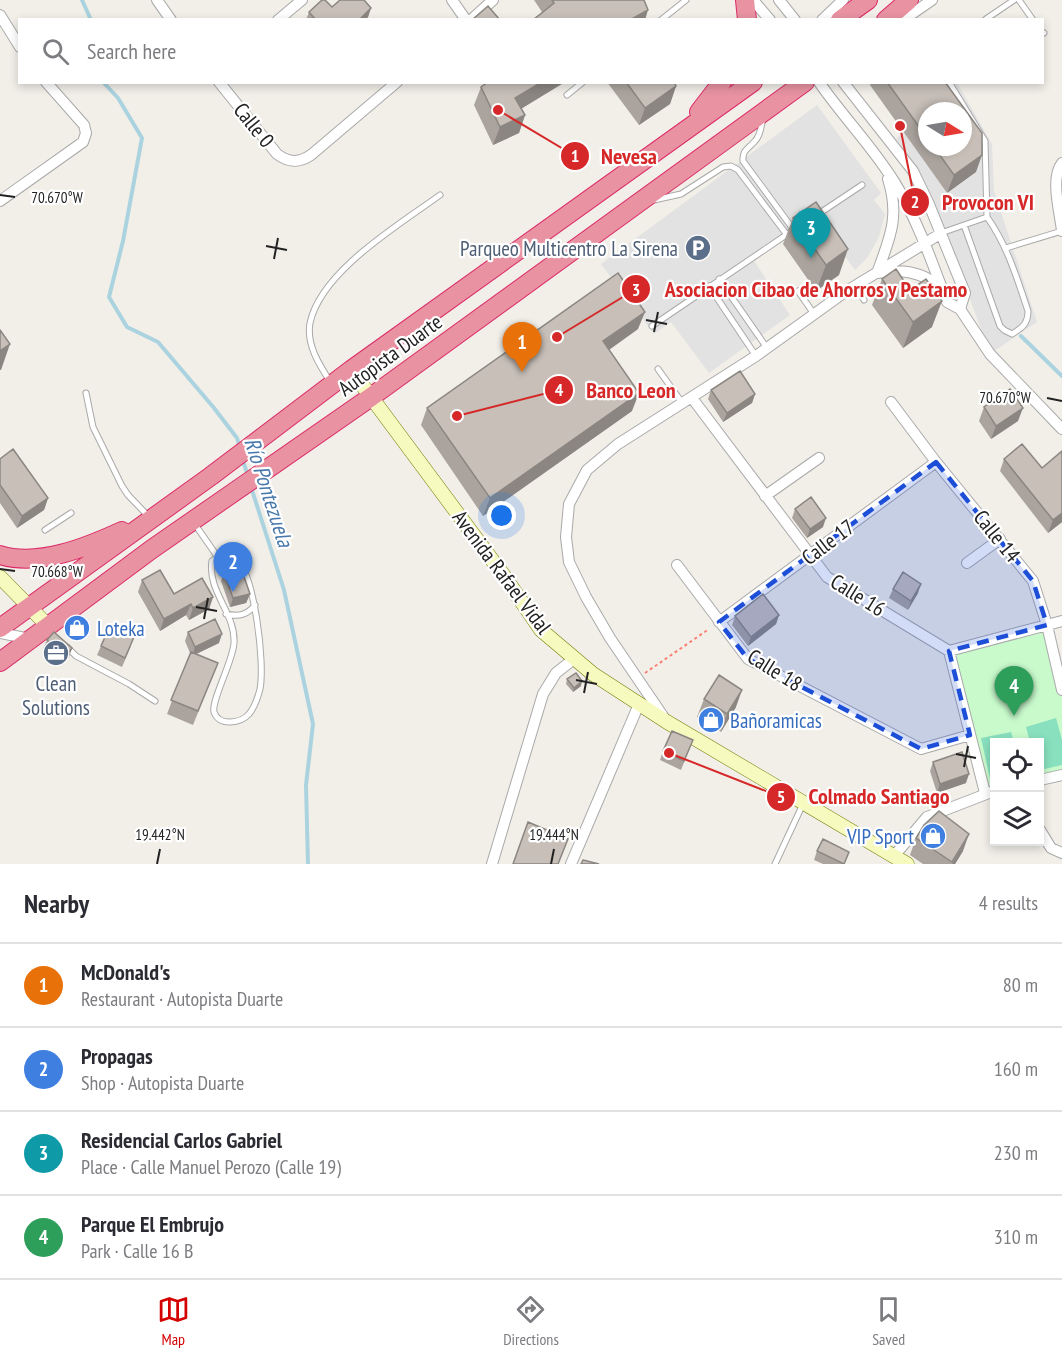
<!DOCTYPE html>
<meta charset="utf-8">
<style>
body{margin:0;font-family:"PT Sans Narrow",sans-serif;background:#f2f2f3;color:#2b2b33}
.controls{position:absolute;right:18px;bottom:18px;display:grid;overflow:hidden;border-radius:0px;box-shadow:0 3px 9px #0003}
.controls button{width:54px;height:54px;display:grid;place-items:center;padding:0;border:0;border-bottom:2px solid #e1e1e2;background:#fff;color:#2b2b33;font:30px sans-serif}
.compass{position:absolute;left:918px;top:102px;width:54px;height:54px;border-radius:50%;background:#fff;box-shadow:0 3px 9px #0003;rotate:101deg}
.you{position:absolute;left:502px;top:516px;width:21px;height:21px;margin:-15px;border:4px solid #fff;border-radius:50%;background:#1a73e8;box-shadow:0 0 0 9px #1a73e833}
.badge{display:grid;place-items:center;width:39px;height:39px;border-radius:50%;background:#d40000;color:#fff;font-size:20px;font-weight:700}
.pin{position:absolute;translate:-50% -50px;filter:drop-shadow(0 2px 3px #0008)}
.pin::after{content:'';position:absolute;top:32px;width:21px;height:18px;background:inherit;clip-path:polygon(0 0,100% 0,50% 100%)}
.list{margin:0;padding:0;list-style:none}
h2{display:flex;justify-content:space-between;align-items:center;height:78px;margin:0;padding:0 24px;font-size:26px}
h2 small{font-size:20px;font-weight:400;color:#7c7c81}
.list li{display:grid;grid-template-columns:39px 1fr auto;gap:18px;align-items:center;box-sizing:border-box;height:84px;padding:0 24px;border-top:2px solid #e1e1e2}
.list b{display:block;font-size:22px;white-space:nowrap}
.list p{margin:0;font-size:20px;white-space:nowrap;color:#7c7c81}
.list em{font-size:20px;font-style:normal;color:#7c7c81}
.icon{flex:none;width:33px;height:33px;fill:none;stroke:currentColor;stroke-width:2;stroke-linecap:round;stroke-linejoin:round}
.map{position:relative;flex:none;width:1062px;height:864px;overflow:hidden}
.search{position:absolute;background:#fff;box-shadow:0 3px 9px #0003;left:18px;right:18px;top:18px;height:66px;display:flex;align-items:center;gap:15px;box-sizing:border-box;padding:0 21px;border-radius:0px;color:#7c7c81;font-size:22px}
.sheet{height:414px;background:#fff}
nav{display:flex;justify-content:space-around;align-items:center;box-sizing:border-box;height:84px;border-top:2px solid #e1e1e2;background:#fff;font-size:16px;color:#7c7c81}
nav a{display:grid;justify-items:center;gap:3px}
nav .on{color:#d40000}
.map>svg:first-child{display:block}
.park{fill:#c8facc}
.pitch{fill:#88e0be}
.parking{fill:#e2e2e2}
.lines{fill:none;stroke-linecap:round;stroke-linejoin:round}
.stream{stroke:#aad3df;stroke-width:4}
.lane-casing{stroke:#a9a9a9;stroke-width:7}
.street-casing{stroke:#a9a9a9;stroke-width:12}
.secondary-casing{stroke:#707d05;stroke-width:15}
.highway-casing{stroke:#dc2a67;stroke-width:20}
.path{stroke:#fa8072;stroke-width:2;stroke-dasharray:3 3;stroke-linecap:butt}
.lane{stroke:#fff;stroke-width:5}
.street{stroke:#fff;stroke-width:10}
.secondary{stroke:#f7fabf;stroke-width:14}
.highway{stroke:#e892a2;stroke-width:18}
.wall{fill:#aba49e;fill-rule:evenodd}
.shaded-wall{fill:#8b8681}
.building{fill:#c7bfb8;stroke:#8b8681;stroke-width:1.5}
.marked{fill:#1d4ed8;fill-opacity:0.2;stroke:#1d4ed8;stroke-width:4.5;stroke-dasharray:12 8;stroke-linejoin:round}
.ticks{fill:none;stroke:#222;stroke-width:2}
.labels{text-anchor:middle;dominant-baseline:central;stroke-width:4.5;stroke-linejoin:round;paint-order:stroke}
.street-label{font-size:21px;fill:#222;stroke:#fff}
.service-label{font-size:21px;fill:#4e5e75;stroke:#fff;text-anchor:end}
.shop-label{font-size:21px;fill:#366cbe;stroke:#fff;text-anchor:start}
.water-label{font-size:22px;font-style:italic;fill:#4a7aab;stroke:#fff}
.ticks-label{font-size:15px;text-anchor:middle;fill:#222;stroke:#fff;stroke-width:4.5;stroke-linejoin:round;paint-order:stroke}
.leader{fill:none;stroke:#d62828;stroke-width:2}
.callout-dot{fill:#d62828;stroke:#fff;stroke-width:2}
.mark-label{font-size:18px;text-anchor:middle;font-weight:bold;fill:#fff}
.callout-label{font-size:22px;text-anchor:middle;font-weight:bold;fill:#d62828;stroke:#fff;stroke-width:4.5;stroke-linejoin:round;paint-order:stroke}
</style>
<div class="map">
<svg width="1062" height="864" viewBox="0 0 1062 864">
<rect width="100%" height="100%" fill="#f2efe9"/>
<path class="park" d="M1047 625 1062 689V775L1040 781V742H994V791L985 793 949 651Z"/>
<path class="pitch" d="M1056 718 1062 740V765L1040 770V742H1030L1026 727Z
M1011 732 1014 742H994V782L991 783 981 738Z"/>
<path class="parking" d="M926 83H957L992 144 994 191 1037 322 990 354 942 222 916 170 896 138 904 133 947 193 976 173 975 151 963 111Z
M817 105 881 193 874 200 885 214 879 237 867 258 855 270 817 217 754 261 790 315 709 373 671 322 654 334 601 264Z"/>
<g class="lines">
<path class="stream" d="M82 0 91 20
M103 82 118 98 142 138 123 241 109 297 127 327 158 342 214 408 237 438 240 448
M1021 336 1062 376
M242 458 248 476
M251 487 284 590 313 724 306 785 308 864"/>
<g class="lane-casing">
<path id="lane" d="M1019 0 1033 20
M986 19 1014 0
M661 20 686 0
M1042 32 1044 33
M567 95 583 82
M763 118C761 126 761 135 755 141 749 148 742 150 743 161L793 229
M654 200 681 194 723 167 731 166 738 170 787 235
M817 215 862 185
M964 225 1000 326 1004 330 1012 334C1022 328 1028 324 1028 311 1017 278 1007 245 987 217
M941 233 987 217 985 141 949 82
M1006 248 1062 231
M719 279 767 348
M856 285 864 300
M709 286 756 356
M798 291 814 314
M652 326 792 231
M658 369 683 404
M331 383C320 366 306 345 310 323 321 271 399 225 440 195
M86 393 93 427 122 486 128 495 150 518
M194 523 217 556
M45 530 71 513
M222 554C227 554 231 554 235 557 255 574 265 664 260 689 258 697 254 708 249 714 241 723 219 727 214 712 211 701 233 661 234 643 236 614 207 591 212 561Z
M226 614C239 617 247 615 255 605
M67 647 76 656 129 684 155 701
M775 864 803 804"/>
</g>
<g class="street-casing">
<path id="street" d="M157 0 171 20
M452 0 466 20
M753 0 770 20
M779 0 795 20
M0 15 20 47
M278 20 302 0
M471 20 493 0
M822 20 843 0
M903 20 932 0
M219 82 277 154C289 163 299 163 311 155L397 82
M819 82C843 117 873 147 895 183 917 219 932 262 947 302L960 309 990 354 1062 429
M843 82 913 171 928 202 965 293 960 309
M1062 163C1050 178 1060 212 1062 231
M888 179C900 216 890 238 877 273 901 269 921 271 940 287
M0 201 83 142 86 133 84 125 46 82
M692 398 827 577 949 651 1062 621
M891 402 936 462 1033 581 1047 625 1062 690
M765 496 819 458
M967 563 1000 539
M677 565 748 659 921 749 970 735
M719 622 936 462
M0 633 30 639
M949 651 985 793
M665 719 610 638 586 597 569 562 566 537 569 504 587 470 618 444 756 356 845 292 940 234
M1040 780 1062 775
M1040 830 1051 848 1062 853
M894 856 927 817 994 791
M492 864 543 694 556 673 575 658
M571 864 639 704"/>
</g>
<g class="secondary-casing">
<path id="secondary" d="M351 370 504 576 541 630 593 674 667 722 907 864
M0 577 48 626"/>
</g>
<g class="highway-casing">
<path id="highway" d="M745 0 747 20
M840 20 868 0
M886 20 909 0
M699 112 722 82
M0 555C39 567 87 547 122 531
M0 628 211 476 351 370 753 82
M0 662 152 549 371 397 805 82"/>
</g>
<path class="path" d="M645 673 709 629"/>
<use href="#lane" class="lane"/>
<use href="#street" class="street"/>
<use href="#secondary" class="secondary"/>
<use href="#highway" class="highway"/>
</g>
<path class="wall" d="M534 0H644L542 12Z
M332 7 371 8 368 17 365 20H306L309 12Z
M488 82H565L521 109 525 115 519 133 493 145 474 105 481 87Z
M607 82H674L676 86 670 104 639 125Z
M871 82H945L976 172 947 193 870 85ZM927 111 963 147H927Z
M793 218 839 275 816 291 783 244Z
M882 279 932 327 903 348 872 305Z
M638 329 609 350 632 411 483 516 421 425 427 408Z
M711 390 755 394 752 403 723 422 708 399Z
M984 407 1018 421 991 439 979 421Z
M0 459 48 498 44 510 17 528 0 503Z
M1004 459 1062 522 1048 533 1000 471Z
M795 509 823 527 807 538 792 518Z
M224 572 250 594 246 603 230 607 221 581Z
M142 580 174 594 213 597 209 609 189 620 186 615 160 631 138 592Z
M893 589 918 593 908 610 889 598Z
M779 615 776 624 748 646 732 625 735 616Z
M72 623 84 629 77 635 70 628Z
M188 632 219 643 196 654 218 663 193 725 167 714 190 653 185 641Z
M47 640 69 657 62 665 43 649Z
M101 646H131L122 667 97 655Z
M567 679 581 686 573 692 566 684Z
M704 699 736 707 721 732 697 717Z
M693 740 681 770 660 760 663 751Z
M933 762 966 783 937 793 930 771Z
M916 838 963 851 955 864H923L910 855Z
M817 851 845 864H823L814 860Z"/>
<path class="shaded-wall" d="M371 8 368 17 365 20H359Z
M648 10 645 20H630Z
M542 82H565L509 116 515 98Z
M676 86 670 104 639 125 645 108Z
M525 115 519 133 493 145 500 127Z
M982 155 976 172 947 193 954 175Z
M848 249 839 275 816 291 826 265Z
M942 301 932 327 903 348 913 322Z
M645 312 638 329 596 359 603 341Z
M10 344 1 370H0V351Z
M639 393 632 411 483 516 490 498Z
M755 394 752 403 723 422 727 413Z
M1023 408 1018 421 991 439 996 426Z
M48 498 44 510 17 528 22 516Z
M1062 513V522L1048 533 1053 520Z
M826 518 823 527 807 538 810 529Z
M921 584 918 593 908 610 911 601Z
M250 594 246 603 230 607 233 598Z
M213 597 209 609 189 620 193 608Z
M191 604 186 615 160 631 164 619Z
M779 615 776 624 748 646 751 637Z
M85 624 84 629 77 635 78 631Z
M222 634 219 643 192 656 195 647Z
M72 648 69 657 62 665 66 656Z
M582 681 581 686 573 692 574 688Z
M742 690 736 707 721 732 727 714Z
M969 774 966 783 937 793 940 784Z
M969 834 963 851 955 864H952Z"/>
<path class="building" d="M322 0H325L332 7 340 0H364L371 8 359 20H316L309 12Z
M552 0H644L648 10 630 20H533L554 3Z
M488 6 500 20H472Z
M488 82H542L515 98 525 115 500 127 481 87Z
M626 82H674L676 86 645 108Z
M887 82H945L982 133V155L954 175 934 147H963V111H927V138Z
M816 202 848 249 826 265 793 218Z
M896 269 910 290 926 279 942 301 913 322 882 279Z
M618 273 645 312 603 341 639 393 490 498 427 408Z
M0 330 10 344 0 351Z
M740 371 755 394 727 413 711 390Z
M1010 389 1023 408 996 426 984 407Z
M1022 444 1042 468 1062 451V513L1053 520 1004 459Z
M13 449 48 498 22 516 0 485V459Z
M811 497 826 518 810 529 795 509Z
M240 565 250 594 233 598 224 572Z
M160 570 174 594 202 578 213 597 193 608 191 604 164 619 142 580Z
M903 572 921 584 911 601 893 589Z
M763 594 779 615 751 637 735 616Z
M79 617 85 624 78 631 72 623Z
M215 619 222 634 195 647 188 632Z
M110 626 134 637 125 658 101 646Z
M54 632 72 648 66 656 47 640Z
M191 652 218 663 198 711 171 700Z
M576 673 582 681 574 688 567 679Z
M719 675 742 690 727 714 704 699Z
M672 731 693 740 684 761 663 751Z
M962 752 969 774 940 784 933 762Z
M939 811 969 834 952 862 916 838 924 825Z
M528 822 568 839 558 864H513Z
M823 839 849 852 844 864 817 851Z
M583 860 599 864H581Z"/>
<path class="marked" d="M936 462 1033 581 1047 625 949 651 970 735 921 749 748 659 719 622Z"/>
<path class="ticks" d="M0 195 15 197M266 246 287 250M274 259 278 238M646 320 667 324M654 332 658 312M1047 398 1062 401M0 569 15 571M196 607 217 611M204 619 208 598M576 680 597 684M584 693 588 672M956 754 976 758M964 767 968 746M157 864 160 849M551 864 554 849"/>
<defs>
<g id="parking-disc" transform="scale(1.35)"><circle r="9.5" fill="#5c6f8a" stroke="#fff"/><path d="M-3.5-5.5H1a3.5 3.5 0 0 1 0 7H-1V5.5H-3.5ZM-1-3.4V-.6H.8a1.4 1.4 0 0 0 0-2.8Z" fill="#fff"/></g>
<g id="shop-disc" transform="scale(1.35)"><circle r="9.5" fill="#3f7fe0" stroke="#fff"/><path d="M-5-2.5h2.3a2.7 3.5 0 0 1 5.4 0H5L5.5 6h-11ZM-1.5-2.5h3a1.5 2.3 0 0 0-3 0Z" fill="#fff"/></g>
<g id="office-disc" transform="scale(1.35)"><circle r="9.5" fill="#5c6f8a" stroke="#fff"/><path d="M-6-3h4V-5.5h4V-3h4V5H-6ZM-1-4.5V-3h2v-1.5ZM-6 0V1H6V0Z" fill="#fff"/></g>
</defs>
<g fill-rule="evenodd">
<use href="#parking-disc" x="698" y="248"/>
<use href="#shop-disc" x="77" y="628"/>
<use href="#office-disc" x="56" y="653"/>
<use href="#shop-disc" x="711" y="720"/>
<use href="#shop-disc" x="933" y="836"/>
</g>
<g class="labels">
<g class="street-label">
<text transform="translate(254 125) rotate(51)">Calle 0</text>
<text transform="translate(390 355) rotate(-36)">Autopista Duarte</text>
<text transform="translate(997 536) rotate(51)">Calle 14</text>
<text transform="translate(828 542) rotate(-37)">Calle 17</text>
<text transform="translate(502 572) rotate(53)">Avenida Rafael Vidal</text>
<text transform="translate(858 595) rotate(32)">Calle 16</text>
<text transform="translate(775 670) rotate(32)">Calle 18</text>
</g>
<g class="service-label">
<text x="678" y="248">Parqueo Multicentro La Sirena</text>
<text x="56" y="683" text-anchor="middle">Clean<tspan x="56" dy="24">Solutions</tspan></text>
</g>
<g class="shop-label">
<text x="97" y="628">Loteka</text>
<text x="730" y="720">Bañoramicas</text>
<text x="914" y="836" text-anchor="end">VIP Sport</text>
</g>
<g class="water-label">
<text transform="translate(269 492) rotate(72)">Río Pontezuela</text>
</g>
</g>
<g class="ticks-label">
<text x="57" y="203">70.670°W</text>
<text x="1005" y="403">70.670°W</text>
<text x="57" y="577">70.668°W</text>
<text x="160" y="840">19.442°N</text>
<text x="554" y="840">19.444°N</text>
</g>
<path class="leader" d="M498 110L575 156M900 126L915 202M557 337L636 289M457 416L559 390M669 753L781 797"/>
<g class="callout-dot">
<circle cx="498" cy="110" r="6"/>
<circle cx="900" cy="126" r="6"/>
<circle cx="557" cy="337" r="6"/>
<circle cx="457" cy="416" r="6"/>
<circle cx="669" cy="753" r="6"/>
<circle cx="575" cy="156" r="15"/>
<circle cx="915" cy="202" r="15"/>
<circle cx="636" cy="289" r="15"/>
<circle cx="559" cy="390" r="15"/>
<circle cx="781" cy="797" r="15"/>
</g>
<g class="mark-label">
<text x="575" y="162">1</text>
<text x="915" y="208">2</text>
<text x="636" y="296">3</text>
<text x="559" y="396">4</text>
<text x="781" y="803">5</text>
</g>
<g class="callout-label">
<text x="629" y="164">Nevesa</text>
<text x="988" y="210">Provocon VI</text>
<text x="816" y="297">Asociacion Cibao de Ahorros y Pestamo</text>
<text x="631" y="398">Banco Leon</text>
<text x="879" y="804">Colmado Santiago</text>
</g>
</svg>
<div class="controls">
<button><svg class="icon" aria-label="locate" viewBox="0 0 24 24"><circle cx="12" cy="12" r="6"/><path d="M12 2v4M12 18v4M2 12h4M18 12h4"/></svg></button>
<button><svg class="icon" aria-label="layers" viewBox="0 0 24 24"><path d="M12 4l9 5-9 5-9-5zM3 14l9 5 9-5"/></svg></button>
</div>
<svg class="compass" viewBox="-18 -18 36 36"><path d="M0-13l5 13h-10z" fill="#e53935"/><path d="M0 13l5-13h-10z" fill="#7c7c81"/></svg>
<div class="you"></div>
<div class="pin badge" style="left:522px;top:372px;background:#e8710a">1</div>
<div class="pin badge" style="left:233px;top:592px;background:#3f7fe0">2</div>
<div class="pin badge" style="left:811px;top:258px;background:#0f9aa8">3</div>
<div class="pin badge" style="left:1014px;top:716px;background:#2e9e5b">4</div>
<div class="search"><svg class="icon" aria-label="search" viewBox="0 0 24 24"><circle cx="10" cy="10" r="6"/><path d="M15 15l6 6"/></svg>Search here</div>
</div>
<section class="sheet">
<h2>Nearby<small>4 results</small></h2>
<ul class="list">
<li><span class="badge" style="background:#e8710a">1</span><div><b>McDonald's</b><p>Restaurant · Autopista Duarte</p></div><em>80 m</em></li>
<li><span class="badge" style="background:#3f7fe0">2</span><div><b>Propagas</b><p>Shop · Autopista Duarte</p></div><em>160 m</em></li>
<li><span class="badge" style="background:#0f9aa8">3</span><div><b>Residencial Carlos Gabriel</b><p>Place · Calle Manuel Perozo (Calle 19)</p></div><em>230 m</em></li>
<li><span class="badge" style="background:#2e9e5b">4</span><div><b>Parque El Embrujo</b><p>Park · Calle 16 B</p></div><em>310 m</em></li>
</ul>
</section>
<nav>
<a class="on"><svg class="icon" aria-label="map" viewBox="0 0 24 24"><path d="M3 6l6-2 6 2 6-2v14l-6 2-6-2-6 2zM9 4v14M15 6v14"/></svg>Map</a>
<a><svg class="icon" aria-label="directions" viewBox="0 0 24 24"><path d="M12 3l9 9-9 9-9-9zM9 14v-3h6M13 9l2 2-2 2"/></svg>Directions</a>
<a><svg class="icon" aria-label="saved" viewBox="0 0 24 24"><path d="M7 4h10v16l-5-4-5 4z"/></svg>Saved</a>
</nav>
